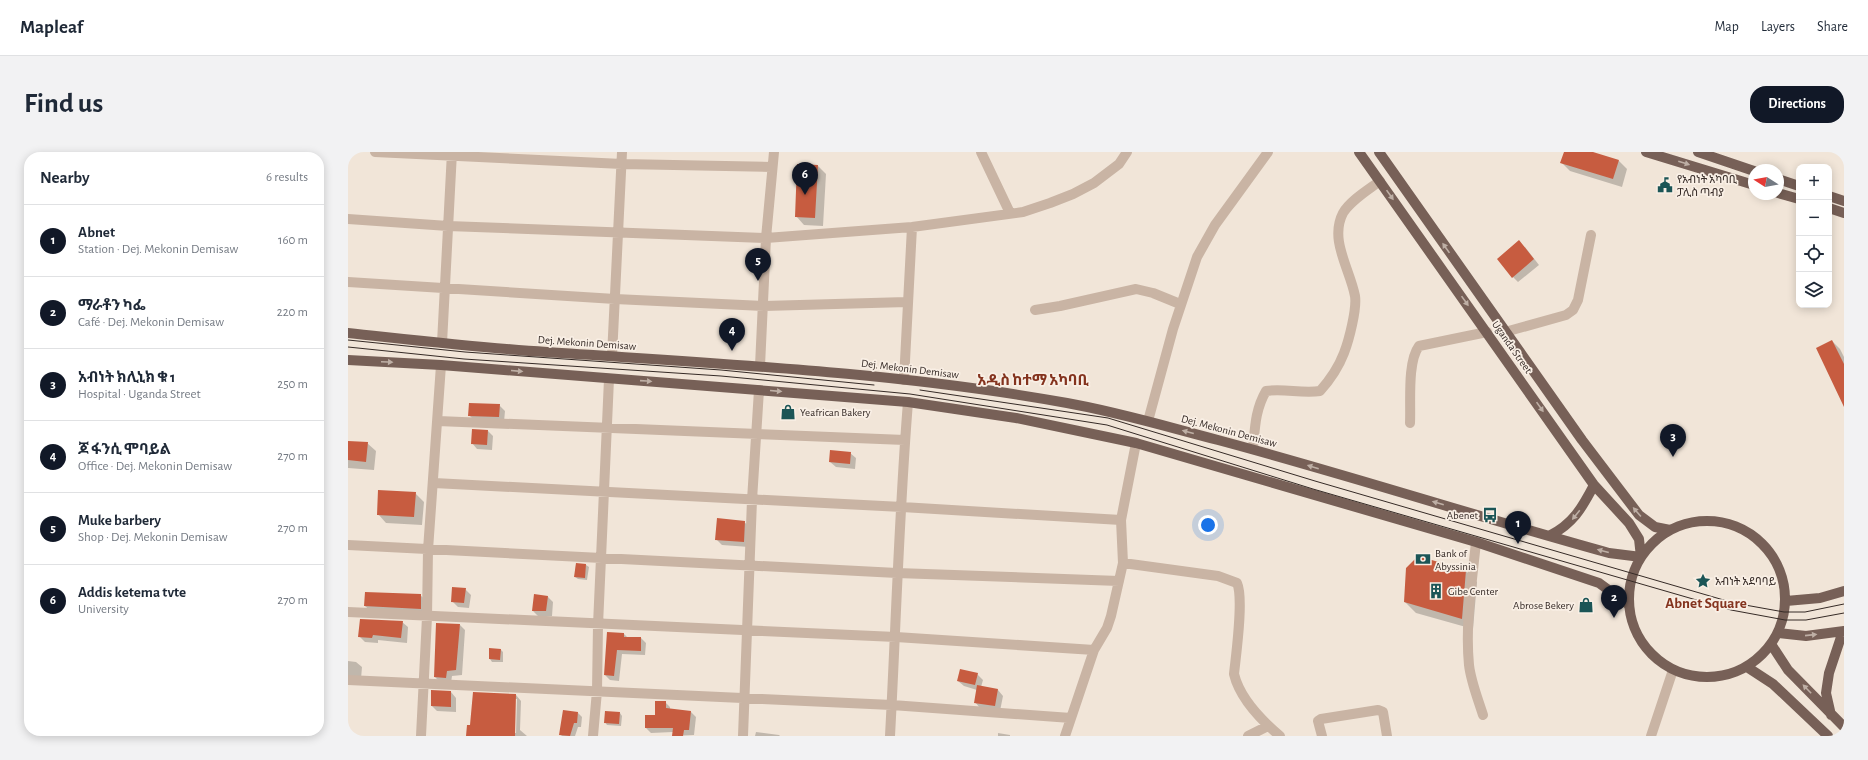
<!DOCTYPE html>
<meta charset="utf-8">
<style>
body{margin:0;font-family:"Alegreya Sans","Noto Sans Ethiopic",sans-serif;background:#f2f2f3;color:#1f2937}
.controls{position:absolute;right:12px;top:12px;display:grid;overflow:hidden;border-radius:8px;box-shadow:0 2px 10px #0003}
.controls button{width:36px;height:36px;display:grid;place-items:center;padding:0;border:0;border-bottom:1px solid #e0e1e3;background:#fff;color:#1f2937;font:20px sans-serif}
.compass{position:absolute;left:1400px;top:12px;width:36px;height:36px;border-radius:50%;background:#fff;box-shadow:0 2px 10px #0003;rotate:281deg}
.you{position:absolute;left:860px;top:373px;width:14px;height:14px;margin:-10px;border:3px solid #fff;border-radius:50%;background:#1a73e8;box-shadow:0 0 0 6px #1a73e833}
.badge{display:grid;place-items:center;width:26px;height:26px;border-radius:50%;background:#111827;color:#fff;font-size:13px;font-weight:700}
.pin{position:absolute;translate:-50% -33px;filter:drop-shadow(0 1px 2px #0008)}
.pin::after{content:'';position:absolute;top:21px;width:14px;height:12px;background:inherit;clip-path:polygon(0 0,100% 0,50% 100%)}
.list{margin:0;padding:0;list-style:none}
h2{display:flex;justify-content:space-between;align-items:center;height:52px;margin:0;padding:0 16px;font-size:17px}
h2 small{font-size:13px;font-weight:400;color:#747a83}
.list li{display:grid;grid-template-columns:26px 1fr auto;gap:12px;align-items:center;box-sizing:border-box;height:72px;padding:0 16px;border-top:1px solid #e0e1e3}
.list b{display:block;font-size:15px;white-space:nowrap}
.list p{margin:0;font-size:13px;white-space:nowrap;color:#747a83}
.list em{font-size:13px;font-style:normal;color:#747a83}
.icon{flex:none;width:22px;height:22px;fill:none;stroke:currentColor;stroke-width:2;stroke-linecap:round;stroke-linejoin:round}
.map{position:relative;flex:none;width:1496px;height:584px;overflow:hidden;border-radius:16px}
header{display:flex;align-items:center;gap:24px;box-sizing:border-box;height:56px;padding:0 20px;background:#fff;border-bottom:1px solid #e0e1e3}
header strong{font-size:19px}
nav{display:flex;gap:22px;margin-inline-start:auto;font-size:14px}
.intro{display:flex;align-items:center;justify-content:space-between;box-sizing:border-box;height:96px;padding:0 24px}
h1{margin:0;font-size:28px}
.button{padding:10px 18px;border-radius:16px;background:#111827;color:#fff;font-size:14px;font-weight:700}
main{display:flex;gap:24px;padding:0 24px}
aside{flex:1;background:#fff;border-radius:16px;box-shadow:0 2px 10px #0003}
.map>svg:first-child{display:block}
.shadow{fill:#0003;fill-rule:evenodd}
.building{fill:#c75c40}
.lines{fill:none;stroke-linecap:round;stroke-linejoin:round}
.minor{stroke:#c9b4a4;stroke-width:10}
.major{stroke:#776057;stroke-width:10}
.tram{stroke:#352a26;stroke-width:1}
.oneway{fill:#beafa5}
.labels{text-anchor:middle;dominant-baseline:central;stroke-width:3.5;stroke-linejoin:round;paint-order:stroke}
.poi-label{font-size:11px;fill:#352a26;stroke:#f9efe5;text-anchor:start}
.street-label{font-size:11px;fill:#352a26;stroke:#f9efe5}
.district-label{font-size:15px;font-weight:bold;fill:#84331e;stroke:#f9efe5}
</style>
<header>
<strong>Mapleaf</strong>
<nav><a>Map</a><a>Layers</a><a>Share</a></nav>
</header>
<div class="intro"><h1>Find us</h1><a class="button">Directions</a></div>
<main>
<aside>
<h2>Nearby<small>6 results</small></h2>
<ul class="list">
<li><span class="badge">1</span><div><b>Abnet</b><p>Station · Dej. Mekonin Demisaw</p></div><em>160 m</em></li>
<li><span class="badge">2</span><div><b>ማራቶን ካፌ</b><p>Café · Dej. Mekonin Demisaw</p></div><em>220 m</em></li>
<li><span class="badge">3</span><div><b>አብነት ክሊኒክ ቁ 1</b><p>Hospital · Uganda Street</p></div><em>250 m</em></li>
<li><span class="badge">4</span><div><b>ጆ ፋንሲ ሞባይል</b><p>Office · Dej. Mekonin Demisaw</p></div><em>270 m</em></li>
<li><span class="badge">5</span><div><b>Muke barbery</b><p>Shop · Dej. Mekonin Demisaw</p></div><em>270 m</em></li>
<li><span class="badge">6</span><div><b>Addis ketema tvte</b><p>University</p></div><em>270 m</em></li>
</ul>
</aside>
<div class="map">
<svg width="1496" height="584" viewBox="0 0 1496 584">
<rect width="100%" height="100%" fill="#f1e5d8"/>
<path class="shadow" d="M1217 0H1241L1271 9 1279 17 1274 35 1222 19 1214 11Z
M470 14 478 22 475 74 456 73 448 64Z
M1177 95 1191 113 1170 130 1165 125Z
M1484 189 1492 197 1496 205V253Z
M151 253 157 259 156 270 127 269 121 263Z
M140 279 145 284 144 298 129 297 124 291Z
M0 290 19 291 28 299 26 318 0 316Z
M502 301 508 306 507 317 488 315 482 310Z
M67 341 76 350 74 373 38 371 30 362Z
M396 370 402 375 401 395 374 393 368 387Z
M228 412 238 413 241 415 239 428 230 427 227 425Z
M1118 419 1129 430 1125 477 1068 461 1057 450Z
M117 437 123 443 121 456 110 455 104 449Z
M72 443 81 451V465L26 462 17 454Z
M187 443 200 445 205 450 204 464H190L185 459Z
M54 470 60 475 59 491 30 488V491L17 490 11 484Z
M112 473 117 478 114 523 104 524 103 531H93L87 525Z
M276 482 280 486H293L298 491 297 503 274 502 271 529 262 528 257 523Z
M142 497 153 498 155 500V510H144L142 507Z
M0 509 8 510 14 515 13 527H0Z
M629 522 635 528 633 535 650 538 655 544 652 559 632 556 627 550 629 538 616 534 610 529Z
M103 540 108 546V560L89 559 84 554Z
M168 543 173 549 172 578 179 584H119L123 574ZM167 547H169L168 581H166Z
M317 550 322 555V558L343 560 348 565 346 583 325 584V580L303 581 298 576Z
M230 561 234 565 233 575H230L227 584H214L212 582Z
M272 561 274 564 273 574 259 573 257 570Z
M408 580 431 583 432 584H407Z
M650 581 662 583V584H650Z"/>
<path class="building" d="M1216 0H1245L1271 8 1265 27 1212 11Z
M449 12 470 13 467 66 447 65Z
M1171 88 1186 107 1164 126 1149 107Z
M1484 188 1496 212V255L1468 196Z
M121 251 152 252 151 265 120 264Z
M124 277 140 278 139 293 123 292Z
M0 289 20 290 18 310 0 308Z
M482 298 503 300 502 312 481 310Z
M30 338 68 340 66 365 29 363Z
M369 366 397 369 396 390 367 388Z
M1070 404 1118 418 1114 467 1056 450 1058 416Z
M228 411 238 412 237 426 226 425Z
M104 435 118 436 116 451 103 450Z
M17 440 73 442V457L16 454Z
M186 442 200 444 198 459H184Z
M12 467 55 469 53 486 25 483 24 486 10 485Z
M88 471 112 472 108 518 99 519 98 526 86 525Z
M259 480 276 481V485H293V499L269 498 266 524 256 523Z
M141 496 153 497 152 508 141 507Z
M612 517 630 521 627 533 609 529Z
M629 533 650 537 647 554 626 551Z
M83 538 103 539V555L83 554Z
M125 540 168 542 167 584H118L119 573H122Z
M307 549H318V556L343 559 341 578H336L335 584H324L325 576H297V563H307Z
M215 558 230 560 229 571H226L222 584 211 583Z
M257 559 272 560 271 572 256 571Z"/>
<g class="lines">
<path class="minor" d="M27 0 274 12 424 15
M633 0 662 61
M0 67 100 74 418 86 564 75 675 60 702 51 725 42 746 31 771 12 779 0
M0 130 267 147 416 154 559 150
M687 158 712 154 788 137 805 141 832 152
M1157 180 1218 163 1225 158 1230 148 1243 83
M94 191 104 0
M264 204 274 0
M412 214 418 86 426 0
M556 228 564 75
M90 269 557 288
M800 269 825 177 849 105 867 73 920 0
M1062 271C1063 251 1059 210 1071 194L1139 180
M905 297C907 276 907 258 918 239 936 236 954 242 972 239 981 229 991 214 996 201 1001 188 1009 157 1007 144 1002 117 981 88 995 61 1003 48 1020 38 1032 29
M86 331 554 355 773 368
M1128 390C1124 431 1117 472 1121 513 1123 530 1130 547 1135 563
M0 393 549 421 771 429
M775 411 870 424 889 431C896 446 888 503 886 522 892 547 913 568 932 584
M0 460 548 485 746 498
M0 528 544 553 723 566
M73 584 79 465 80 398 93 213
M245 584 249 539 250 473 261 227
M395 584 404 348 411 238
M542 584C548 473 551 361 560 250
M717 584 746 498 759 476 763 464 775 411 773 368 788 291
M900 584 920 574
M974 584 970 569 973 567 1030 558 1035 560 1039 584
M1303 584 1325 518"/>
<path class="major" d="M1011 0 1246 333 1281 371 1291 387 1293 405
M1031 0 1234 288 1291 363 1307 375 1322 378
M1298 0 1406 33
M1350 0 1406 19
M1430 27 1451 34
M1430 41 1451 47
M1481 44 1496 49
M1481 56 1496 61
M0 181C66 188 133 196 199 200 373 212 548 220 719 251 770 260 820 275 870 288 1001 323 1130 365 1261 401L1293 405
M0 208 93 213 560 250 668 266 788 291 1128 390 1251 431 1281 453
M1281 447a78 78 0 1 1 156 0a78 78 0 1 1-156 0Z
M1201 384C1225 372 1234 356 1246 333
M1438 449 1472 446 1496 439
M1430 481 1458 484 1496 479
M1423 492 1440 518 1496 575
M1399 515 1425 532 1480 584
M1483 563 1478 541 1481 521 1495 479"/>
<path class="tram" d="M0 188 117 200 373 218 526 233
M0 195 116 207 373 224 562 242 759 273 965 337 1383 458 1437 468H1458L1496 461
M572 238 760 266 967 329 1386 451 1436 460H1457L1496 452"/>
</g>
<defs><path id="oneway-solid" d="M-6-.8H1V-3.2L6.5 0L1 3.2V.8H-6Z"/></defs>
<g class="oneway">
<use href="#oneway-solid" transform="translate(1336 11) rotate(17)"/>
<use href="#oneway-solid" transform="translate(1042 43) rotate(55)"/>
<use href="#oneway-solid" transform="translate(1098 96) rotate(-125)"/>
<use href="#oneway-solid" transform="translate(1117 149) rotate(55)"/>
<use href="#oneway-solid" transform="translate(39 210) rotate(3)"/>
<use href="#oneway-solid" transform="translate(169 219) rotate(5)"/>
<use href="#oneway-solid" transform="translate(298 229) rotate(4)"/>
<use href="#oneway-solid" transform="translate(428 239) rotate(5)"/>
<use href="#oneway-solid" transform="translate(1192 255) rotate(55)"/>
<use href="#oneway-solid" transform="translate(840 280) rotate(-165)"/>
<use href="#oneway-solid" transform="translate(965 315) rotate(-163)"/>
<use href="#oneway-solid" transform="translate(1090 351) rotate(-164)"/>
<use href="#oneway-solid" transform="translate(1289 360) rotate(-131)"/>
<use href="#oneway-solid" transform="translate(1228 363) rotate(129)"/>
<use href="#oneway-solid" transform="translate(1255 399) rotate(-165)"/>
<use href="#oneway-solid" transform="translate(1463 483) rotate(-6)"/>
<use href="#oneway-solid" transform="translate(1459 537) rotate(-134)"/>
</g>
<defs>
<g id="civic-bare" transform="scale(1.2)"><path d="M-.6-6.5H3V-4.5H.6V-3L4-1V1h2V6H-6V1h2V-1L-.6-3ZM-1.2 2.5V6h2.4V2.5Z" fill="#1b5556" stroke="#f9efe5" stroke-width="2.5" paint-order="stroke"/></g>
<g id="shop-bare" transform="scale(1.2)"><path d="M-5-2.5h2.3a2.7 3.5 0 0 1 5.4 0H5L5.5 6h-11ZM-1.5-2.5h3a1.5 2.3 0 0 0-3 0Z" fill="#1b5556" stroke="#f9efe5" stroke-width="2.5" paint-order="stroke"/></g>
<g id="bus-bare" transform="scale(1.2)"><path d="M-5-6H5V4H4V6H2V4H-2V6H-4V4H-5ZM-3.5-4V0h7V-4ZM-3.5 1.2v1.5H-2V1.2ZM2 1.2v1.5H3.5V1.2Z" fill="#1b5556" stroke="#f9efe5" stroke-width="2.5" paint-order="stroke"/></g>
<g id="bank-bare" transform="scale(1.2)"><path d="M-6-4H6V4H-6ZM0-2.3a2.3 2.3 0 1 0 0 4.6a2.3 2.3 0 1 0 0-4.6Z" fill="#1b5556" stroke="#f9efe5" stroke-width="2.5" paint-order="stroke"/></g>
<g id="sight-bare" transform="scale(1.2)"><path d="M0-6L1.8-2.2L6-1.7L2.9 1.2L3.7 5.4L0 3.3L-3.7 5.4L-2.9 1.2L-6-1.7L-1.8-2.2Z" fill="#1b5556" stroke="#f9efe5" stroke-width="2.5" paint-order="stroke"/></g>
<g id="building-bare" transform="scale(1.2)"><path d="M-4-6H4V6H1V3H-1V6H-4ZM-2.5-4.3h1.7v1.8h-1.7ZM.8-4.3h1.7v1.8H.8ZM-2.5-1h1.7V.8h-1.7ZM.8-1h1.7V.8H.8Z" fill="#1b5556" stroke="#f9efe5" stroke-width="2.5" paint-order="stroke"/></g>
</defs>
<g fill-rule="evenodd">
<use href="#civic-bare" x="1317" y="33"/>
<use href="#shop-bare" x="440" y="260"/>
<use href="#bus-bare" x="1142" y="363"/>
<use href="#bank-bare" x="1075" y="407"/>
<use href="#sight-bare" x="1355" y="429"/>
<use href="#building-bare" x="1088" y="439"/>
<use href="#shop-bare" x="1238" y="453"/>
</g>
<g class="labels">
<g class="poi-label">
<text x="1329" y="27">የአብነት አካባቢ<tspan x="1329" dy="13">ፓሊስ ጣብያ</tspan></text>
<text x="452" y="260">Yeafrican Bakery</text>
<text x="1130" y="363" text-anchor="end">Abenet</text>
<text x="1087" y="401">Bank of<tspan x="1087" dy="13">Abyssinia</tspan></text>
<text x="1367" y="429">አብነት አደባባይ</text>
<text x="1100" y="439">Gibe Center</text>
<text x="1226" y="453" text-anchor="end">Abrose Bekery</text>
</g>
<g class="street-label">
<text transform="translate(239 191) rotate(4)">Dej. Mekonin Demisaw</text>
<text transform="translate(1164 195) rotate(55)">Uganda Street</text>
<text transform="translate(562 217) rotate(7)">Dej. Mekonin Demisaw</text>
<text transform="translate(881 279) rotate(15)">Dej. Mekonin Demisaw</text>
</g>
<g class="district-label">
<text x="685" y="228">አዲስ ከተማ አካባቢ</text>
<text x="1358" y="451">Abnet Square</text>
</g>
</g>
</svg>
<div class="controls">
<button>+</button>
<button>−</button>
<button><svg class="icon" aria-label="locate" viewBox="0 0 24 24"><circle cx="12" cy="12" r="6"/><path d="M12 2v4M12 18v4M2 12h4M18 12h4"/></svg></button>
<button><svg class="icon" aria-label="layers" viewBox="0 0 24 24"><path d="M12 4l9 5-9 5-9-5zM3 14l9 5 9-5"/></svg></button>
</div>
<svg class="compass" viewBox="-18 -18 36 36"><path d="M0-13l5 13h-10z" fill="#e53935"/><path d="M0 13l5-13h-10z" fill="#747a83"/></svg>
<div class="you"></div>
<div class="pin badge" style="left:1170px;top:392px">1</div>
<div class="pin badge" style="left:1266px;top:466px">2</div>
<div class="pin badge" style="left:1325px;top:305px">3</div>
<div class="pin badge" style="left:384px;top:199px">4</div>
<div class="pin badge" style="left:410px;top:129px">5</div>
<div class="pin badge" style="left:457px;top:43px">6</div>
</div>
</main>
